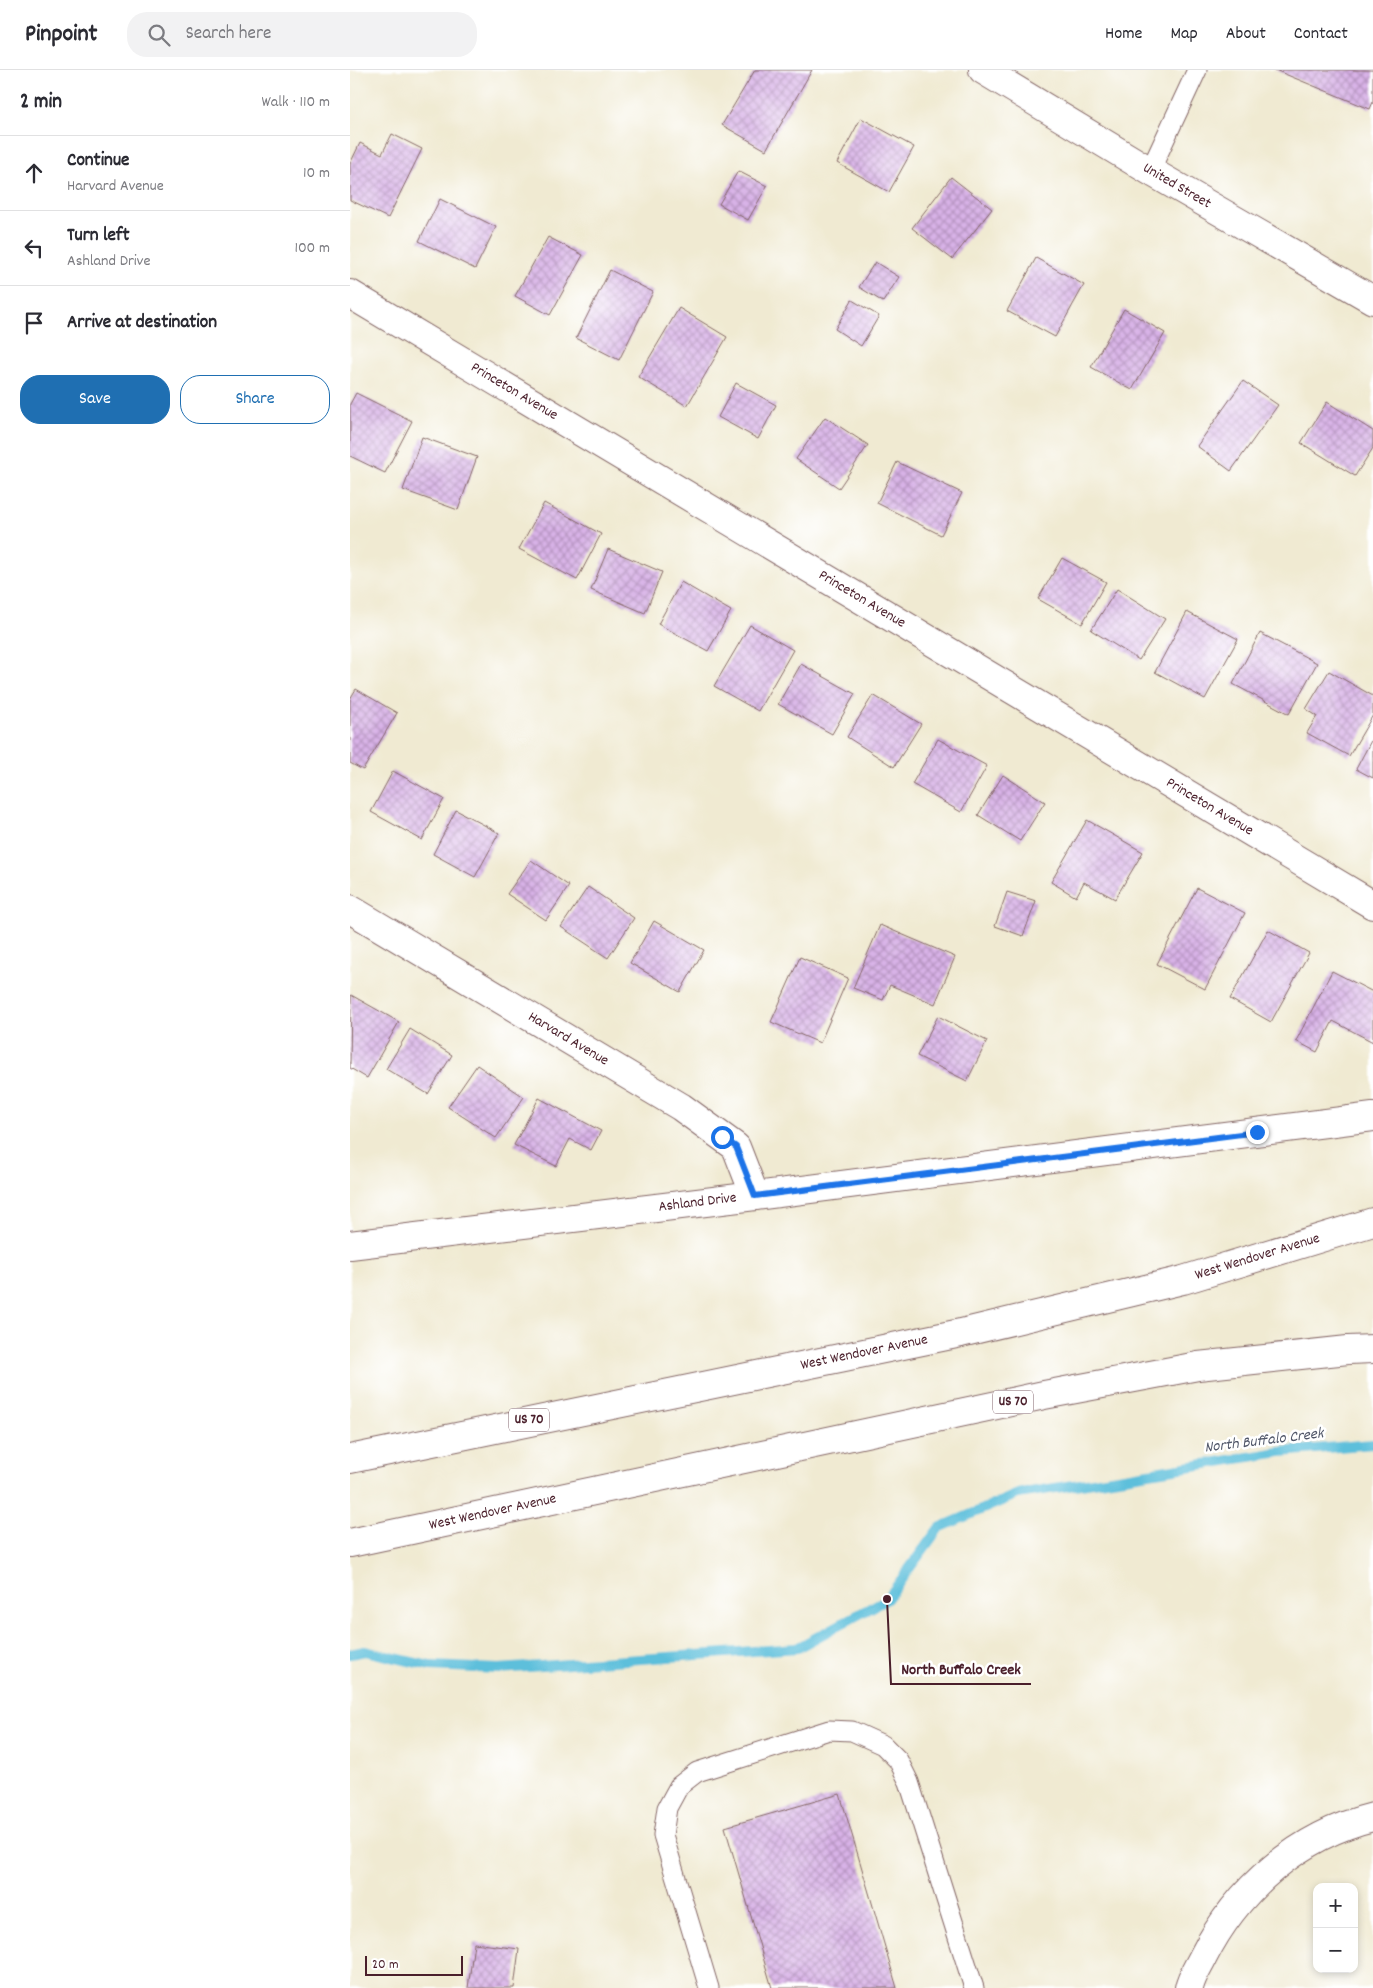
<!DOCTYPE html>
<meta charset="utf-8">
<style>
body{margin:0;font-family:Dekko,sans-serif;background:#f2f2f3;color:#2b2b33}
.controls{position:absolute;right:15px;bottom:15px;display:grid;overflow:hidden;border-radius:10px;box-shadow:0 2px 8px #0003}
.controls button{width:45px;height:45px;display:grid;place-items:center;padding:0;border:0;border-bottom:1px solid #e1e1e2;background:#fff;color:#2b2b33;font:25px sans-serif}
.scale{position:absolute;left:15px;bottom:12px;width:98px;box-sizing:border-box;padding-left:5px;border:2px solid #4a1f2b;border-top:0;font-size:14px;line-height:18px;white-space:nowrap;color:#4a1f2b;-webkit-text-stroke:4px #fff;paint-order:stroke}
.stop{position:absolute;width:15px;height:15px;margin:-11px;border:4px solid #1a73e8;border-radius:50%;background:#fff}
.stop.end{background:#1a73e8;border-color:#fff;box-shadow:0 1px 5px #0008}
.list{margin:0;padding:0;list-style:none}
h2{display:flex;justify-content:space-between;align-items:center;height:65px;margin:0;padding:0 20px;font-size:21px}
h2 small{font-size:16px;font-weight:400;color:#7c7c81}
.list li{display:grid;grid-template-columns:32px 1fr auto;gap:15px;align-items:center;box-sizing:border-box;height:75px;padding:0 20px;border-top:1px solid #e1e1e2}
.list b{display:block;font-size:19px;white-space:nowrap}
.list p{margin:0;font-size:16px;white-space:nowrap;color:#7c7c81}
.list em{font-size:16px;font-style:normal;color:#7c7c81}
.actions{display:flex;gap:10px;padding:15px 20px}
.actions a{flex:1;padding:11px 0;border:1px solid #1f6fb2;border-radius:20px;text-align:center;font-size:18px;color:#1f6fb2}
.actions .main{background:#1f6fb2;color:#fff}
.icon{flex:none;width:28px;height:28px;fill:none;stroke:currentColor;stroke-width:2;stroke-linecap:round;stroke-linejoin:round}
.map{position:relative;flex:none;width:1023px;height:1918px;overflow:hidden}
header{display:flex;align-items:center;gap:30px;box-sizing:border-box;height:70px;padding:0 25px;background:#fff;border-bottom:1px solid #e1e1e2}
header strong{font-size:24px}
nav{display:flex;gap:28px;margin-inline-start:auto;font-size:18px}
.search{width:350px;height:45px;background:#f2f2f3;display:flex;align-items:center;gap:12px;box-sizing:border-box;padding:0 18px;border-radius:20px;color:#7c7c81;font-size:19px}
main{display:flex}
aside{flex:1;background:#fff}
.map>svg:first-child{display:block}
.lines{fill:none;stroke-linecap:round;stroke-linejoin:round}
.stream{stroke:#5dbfdb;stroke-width:10}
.building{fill:url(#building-cross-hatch)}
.lane-casing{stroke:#846665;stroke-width:21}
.street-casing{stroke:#846665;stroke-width:30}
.highway-casing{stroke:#846665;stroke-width:30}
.lane{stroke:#fff;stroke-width:19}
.street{stroke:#fff;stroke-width:28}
.highway{stroke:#fff;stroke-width:28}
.route{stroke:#1a73e8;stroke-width:6}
.labels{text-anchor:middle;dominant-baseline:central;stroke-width:5;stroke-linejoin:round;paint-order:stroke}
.shield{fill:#fff;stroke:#80626b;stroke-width:1}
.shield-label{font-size:14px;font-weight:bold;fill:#4a1f2b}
.street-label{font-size:15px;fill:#4a1f2b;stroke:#fff}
.water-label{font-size:16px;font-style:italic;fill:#515769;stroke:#fff}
.leader{fill:none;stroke:#4a1f2b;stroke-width:2}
.callout-dot{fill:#4a1f2b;stroke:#fff;stroke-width:2}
.callout-label{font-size:16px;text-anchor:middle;font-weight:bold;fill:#4a1f2b;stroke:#fff;stroke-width:5;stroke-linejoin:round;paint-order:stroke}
</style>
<header>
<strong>Pinpoint</strong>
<div class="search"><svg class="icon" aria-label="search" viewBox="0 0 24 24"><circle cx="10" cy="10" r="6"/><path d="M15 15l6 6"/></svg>Search here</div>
<nav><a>Home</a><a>Map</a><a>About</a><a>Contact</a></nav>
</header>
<main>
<aside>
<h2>2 min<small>Walk · 110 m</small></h2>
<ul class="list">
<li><svg class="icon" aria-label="ahead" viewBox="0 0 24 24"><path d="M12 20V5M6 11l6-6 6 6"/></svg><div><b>Continue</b><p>Harvard Avenue</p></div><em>10 m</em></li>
<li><svg class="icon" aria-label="left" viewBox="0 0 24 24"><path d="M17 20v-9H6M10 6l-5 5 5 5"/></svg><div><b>Turn left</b><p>Ashland Drive</p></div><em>100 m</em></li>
<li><svg class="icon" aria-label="arrive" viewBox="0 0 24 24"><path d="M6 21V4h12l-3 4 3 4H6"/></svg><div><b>Arrive at destination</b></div></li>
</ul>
<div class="actions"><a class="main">Save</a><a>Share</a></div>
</aside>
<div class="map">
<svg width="1023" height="1918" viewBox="0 0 1023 1918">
<defs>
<pattern id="building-cross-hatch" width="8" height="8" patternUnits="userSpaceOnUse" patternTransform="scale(1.25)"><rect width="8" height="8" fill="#d8b2e7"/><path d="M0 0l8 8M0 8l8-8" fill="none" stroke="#b190bb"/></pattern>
</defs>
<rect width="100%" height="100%" fill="#fff"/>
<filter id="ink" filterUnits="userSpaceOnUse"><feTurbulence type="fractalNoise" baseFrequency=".02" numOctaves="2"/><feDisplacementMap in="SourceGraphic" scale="10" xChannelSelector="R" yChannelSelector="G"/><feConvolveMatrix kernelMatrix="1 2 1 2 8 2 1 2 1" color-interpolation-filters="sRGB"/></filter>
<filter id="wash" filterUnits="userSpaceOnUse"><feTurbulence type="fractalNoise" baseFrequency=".0096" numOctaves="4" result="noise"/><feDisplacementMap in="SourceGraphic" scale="20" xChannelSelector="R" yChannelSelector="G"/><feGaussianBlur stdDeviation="1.12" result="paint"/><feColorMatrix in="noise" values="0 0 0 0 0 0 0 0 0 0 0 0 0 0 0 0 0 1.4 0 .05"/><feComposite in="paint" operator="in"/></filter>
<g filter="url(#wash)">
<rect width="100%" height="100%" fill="#f0ead2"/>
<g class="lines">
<path class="stream" d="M0 1584 15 1581 80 1596 149 1599 447 1578 537 1529 589 1458 668 1424 930 1382 1023 1374"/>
</g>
<g id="blocks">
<path class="building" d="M405 0H462L416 80 372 55Z
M925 0H1023V32L1020 39Z
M511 48 564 77 539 122 487 93Z
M42 64 72 79 38 148 0 130V94L10 73 32 84Z
M388 101 417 116 398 150 369 134Z
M601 107 642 139 602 189 562 158Z
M90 129 146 157 125 199 69 171Z
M198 167 233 185 200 245 165 226Z
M686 188 734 215 705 267 657 241Z
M525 192 549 207 533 232 509 217Z
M260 200 303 222 269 290 226 268Z
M502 230 529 246 511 276 485 259Z
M329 238 377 267 337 336 288 307Z
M774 239 815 263 782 320 741 297Z
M893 311 928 335 881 401 847 376Z
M386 313 426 335 408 369 368 347Z
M6 323 62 351 35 403 0 386V334Z
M977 332 1023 361V378L1005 406 951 373Z
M475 347 518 375 489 418 446 389Z
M72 367 127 387 108 440 53 420Z
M547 392 612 423 591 465 527 433Z
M194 433 251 464 227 510 169 479Z
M258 479 312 502 295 543 241 520Z
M712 488 756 512 732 554 688 529Z
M331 512 381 541 358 581 308 554Z
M767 519 815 549 789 590 741 560Z
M837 542 888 569 855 629 805 602Z
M400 555 443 580 408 641 364 616Z
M910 563 967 593 939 644 883 614Z
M451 594 505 624 482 664 428 634Z
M979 601 1023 626V645L999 686 957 663 967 646 956 639Z
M6 619 47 643 13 700 0 693V629Z
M523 625 571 654 544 697 497 667Z
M1023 667V708L1006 699Z
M588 669 637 696 611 742 562 714Z
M43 701 94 729 72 770 21 742Z
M653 705 695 732 670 771 628 745Z
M106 740 149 763 125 807 83 784Z
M737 750 793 782 765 829 734 812 726 827 701 812Z
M181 790 219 816 196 850 157 824Z
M238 817 284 848 258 888 211 857Z
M847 818 895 843 855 919 807 894Z
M657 822 686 831 673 866 645 856Z
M304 851 354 880 330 922 280 893Z
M530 855 605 887 585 934 540 915 533 930 503 918Z
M918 860 959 883 921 952 880 929Z
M450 887 498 908 470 973 421 952Z
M982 901 1023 922V972L983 951 967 982 946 971Z
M1 925 49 952 17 1008 0 998Z
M588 946 637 971 617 1011 567 986Z
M60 959 102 985 78 1024 36 999Z
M127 995 174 1027 146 1068 98 1037Z
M189 1028 251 1061 241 1080 220 1069 206 1096 164 1075Z
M490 1724 547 1918H422L375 1757Z
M124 1873 169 1879 164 1918H118Z"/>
</g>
</g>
<g filter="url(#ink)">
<use href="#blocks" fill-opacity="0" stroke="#846665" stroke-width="1"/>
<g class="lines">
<g class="lane-casing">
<path id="lane" d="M800 101 847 0
M359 1918 313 1765 317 1738 329 1716 347 1702 479 1660 502 1661 533 1675 548 1690 559 1712 624 1918"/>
</g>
<g class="street-casing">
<g id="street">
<path id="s1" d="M633 0 800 101 1023 230"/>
<path id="s2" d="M0 224 1023 835"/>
<path id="s3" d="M0 839 331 1037 386 1077 405 1126"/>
<path id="s4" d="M0 1175 405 1126 1023 1047"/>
<path d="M839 1918C841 1907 848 1897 853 1887 887 1819 949 1765 1023 1747"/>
</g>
</g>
<g class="highway-casing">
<g id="highway">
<path id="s5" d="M0 1389 611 1263 833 1210 1023 1152"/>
<path id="s6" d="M0 1473 694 1325 848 1296 998 1280 1023 1279"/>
</g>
</g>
<use href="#lane" class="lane"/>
<use href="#street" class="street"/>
<use href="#highway" class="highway"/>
</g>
</g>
<g class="lines" filter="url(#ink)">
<path class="route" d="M372 1067 386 1077 405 1126 907 1062"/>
</g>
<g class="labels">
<g class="shield">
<rect x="643" y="1320.5" width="40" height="23" rx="4"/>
<rect x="159" y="1338.5" width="40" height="23" rx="4"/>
</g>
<g class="shield-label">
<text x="663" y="1332">US 70</text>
<text x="179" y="1350">US 70</text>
</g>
<g class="street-label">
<text stroke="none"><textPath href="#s1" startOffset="226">United Street</textPath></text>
<text stroke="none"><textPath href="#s2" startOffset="191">Princeton Avenue</textPath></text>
<text stroke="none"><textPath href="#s2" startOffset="596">Princeton Avenue</textPath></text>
<text stroke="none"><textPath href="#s2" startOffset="1001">Princeton Avenue</textPath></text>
<text stroke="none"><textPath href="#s3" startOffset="254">Harvard Avenue</textPath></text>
<text stroke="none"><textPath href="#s4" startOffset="350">Ashland Drive</textPath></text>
<text stroke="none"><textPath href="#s5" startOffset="930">West Wendover Avenue</textPath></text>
<text stroke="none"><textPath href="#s5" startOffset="525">West Wendover Avenue</textPath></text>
<text stroke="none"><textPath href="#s6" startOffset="146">West Wendover Avenue</textPath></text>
</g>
<g class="water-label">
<text transform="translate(914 1371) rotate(-7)">North Buffalo Creek</text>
</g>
</g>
<path class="leader" d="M537 1529L541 1614H681"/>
<circle class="callout-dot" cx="537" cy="1529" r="5"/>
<g class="callout-label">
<text x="611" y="1604">North Buffalo Creek</text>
</g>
</svg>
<div class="controls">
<button>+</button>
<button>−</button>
</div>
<div class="scale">20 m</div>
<div class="stop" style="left:372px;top:1067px"></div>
<div class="stop end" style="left:907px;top:1062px"></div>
</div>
</main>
